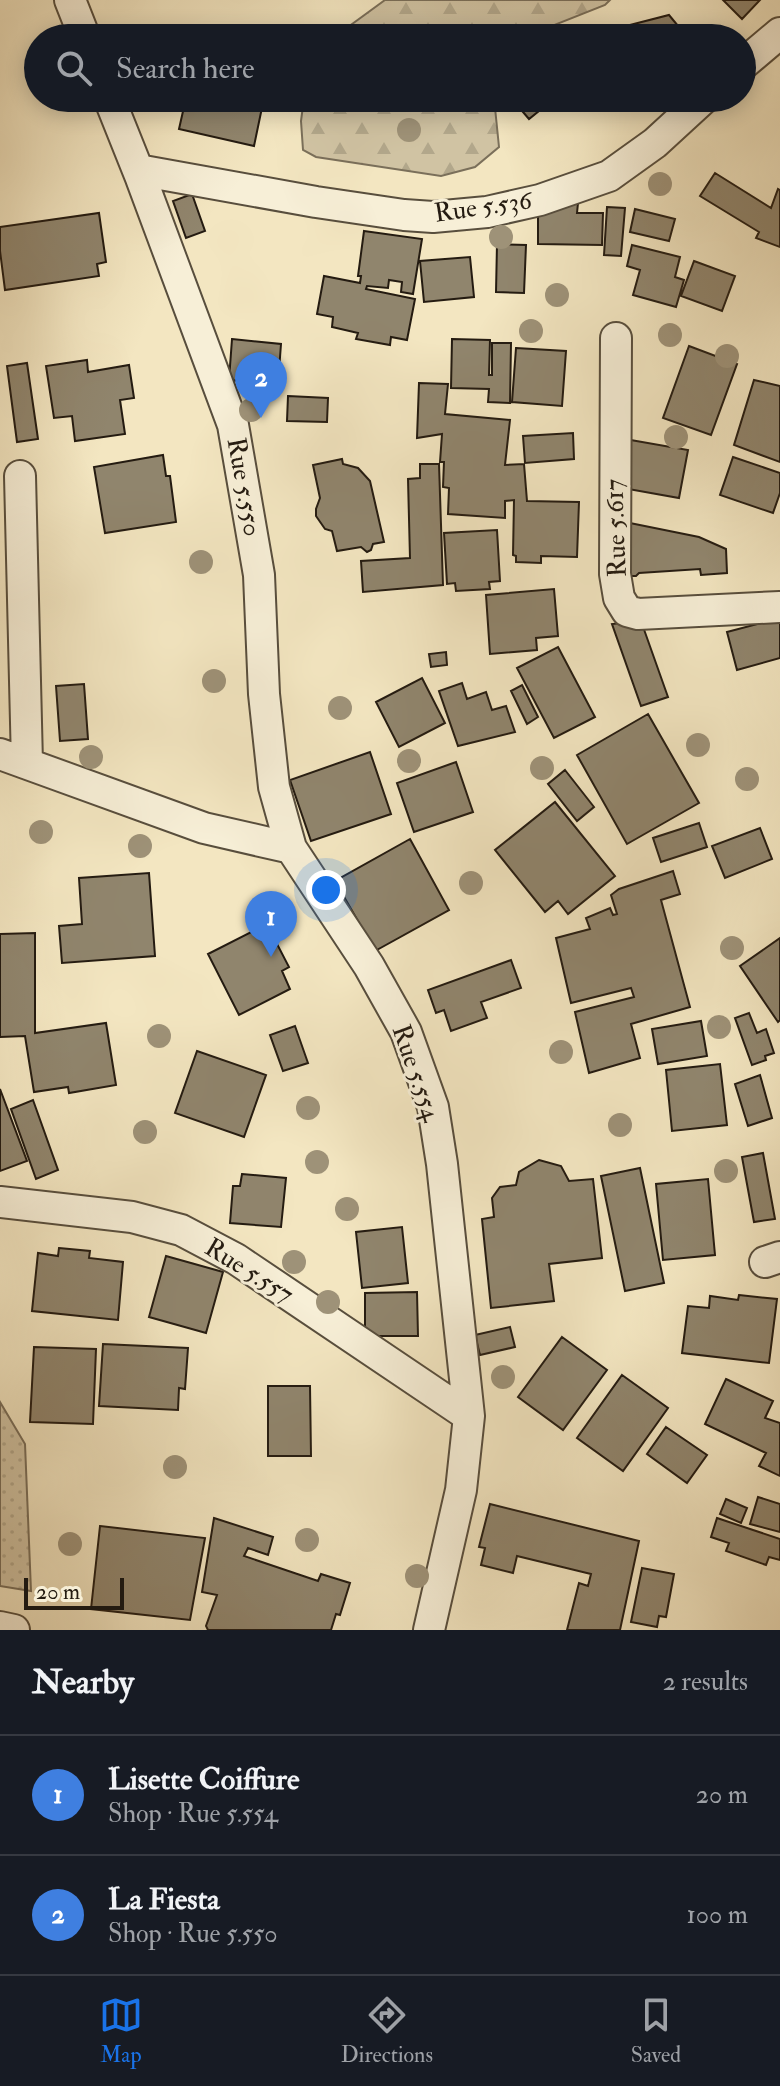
<!DOCTYPE html>
<meta charset="utf-8">
<style>
body{margin:0;font-family:"IM FELL Double Pica",serif;background:#20242c;color:#f1f3f6}
.scale{position:absolute;left:24px;bottom:20px;width:100px;box-sizing:border-box;padding-left:8px;border:4px solid #241b11;border-top:0;font-size:22px;line-height:28px;white-space:nowrap;color:#241b11;-webkit-text-stroke:6px #f7efd7;paint-order:stroke}
.you{position:absolute;left:326px;top:890px;width:28px;height:28px;margin:-20px;border:6px solid #fff;border-radius:50%;background:#1a73e8;box-shadow:0 0 0 12px #1a73e833}
.badge{display:grid;place-items:center;width:52px;height:52px;border-radius:50%;background:#1a73e8;color:#fff;font-size:26px;font-weight:700}
.pin{position:absolute;translate:-50% -66px;filter:drop-shadow(0 2px 4px #0008)}
.pin::after{content:'';position:absolute;top:42px;width:28px;height:24px;background:inherit;clip-path:polygon(0 0,100% 0,50% 100%)}
.list{margin:0;padding:0;list-style:none}
h2{display:flex;justify-content:space-between;align-items:center;height:104px;margin:0;padding:0 32px;font-size:34px}
h2 small{font-size:26px;font-weight:400;color:#9ea1a6}
.list li{display:grid;grid-template-columns:52px 1fr auto;gap:24px;align-items:center;box-sizing:border-box;height:120px;padding:0 32px;border-top:2px solid #363941}
.list b{display:block;font-size:30px;white-space:nowrap}
.list p{margin:0;font-size:26px;white-space:nowrap;color:#9ea1a6}
.list em{font-size:26px;font-style:normal;color:#9ea1a6}
.icon{flex:none;width:44px;height:44px;fill:none;stroke:currentColor;stroke-width:2;stroke-linecap:round;stroke-linejoin:round}
.map{position:relative;flex:none;width:780px;height:1630px;overflow:hidden}
.search{position:absolute;background:#171b24;box-shadow:0 4px 20px #0003;left:24px;right:24px;top:24px;height:88px;display:flex;align-items:center;gap:20px;box-sizing:border-box;padding:0 28px;border-radius:44px;color:#9ea1a6;font-size:30px}
.sheet{height:344px;background:#171b24}
nav{display:flex;justify-content:space-around;align-items:center;box-sizing:border-box;height:112px;border-top:2px solid #363941;background:#171b24;font-size:22px;color:#9ea1a6}
nav a{display:grid;justify-items:center;gap:4px}
nav .on{color:#1a73e8}
.map>svg:first-child{display:block}
.grass{fill:url(#grass-dots);stroke:#7a6f5a;stroke-width:2}
.forest{fill:url(#forest-firs);stroke:#7a6f5a;stroke-width:2}
.building{fill:#90856d;stroke:#241b11;stroke-width:2}
.lines{fill:none;stroke-linecap:round;stroke-linejoin:round}
.street-casing{stroke:#584e3d;stroke-width:34}
.street{stroke:#f7efd7;stroke-width:30}
.tree{fill:#9e9278}
.labels{text-anchor:middle;dominant-baseline:central;stroke-width:6;stroke-linejoin:round;paint-order:stroke}
.street-label{font-size:26px;fill:#241b11;stroke:#f7efd7}
</style>
<div class="map">
<svg width="780" height="1630" viewBox="0 0 780 1630">
<defs>
<pattern id="grass-dots" width="8" height="8" patternUnits="userSpaceOnUse" patternTransform="scale(2)"><rect width="8" height="8" fill="#d0c3a3"/><path d="M2 2h.1M6 6h.1" fill="none" stroke="#b2a78b" stroke-width="1.8" stroke-linecap="round"/></pattern>
<pattern id="forest-firs" width="22" height="20" patternUnits="userSpaceOnUse" patternTransform="scale(2)"><rect width="22" height="20" fill="#d0c3a3"/><path d="M5 1l3.5 6h-7zM16 11l3.5 6h-7z" fill="#b2a78b"/></pattern>
</defs>
<rect width="100%" height="100%" fill="#f3e6c1"/>
<filter id="stains"><feTurbulence type="fractalNoise" baseFrequency=".0025" numOctaves="4"/><feColorMatrix values="0 0 0 0 .2 0 0 0 0 .09 0 0 0 0 .02 0 0 0 .5 -.17"/></filter>
<radialGradient id="worn" r=".72"><stop offset=".6" stop-color="#630" stop-opacity="0"/><stop offset="1" stop-color="#630" stop-opacity=".3"/></radialGradient>
<path class="grass" d="M0 1402 25 1444 31 1591 0 1586Z"/>
<path class="forest" d="M385 0H610L605 5 534 33 530 38H333Z
M304 98H494L499 147 475 167 441 176 316 157 303 150 301 121Z"/>
<path class="building" d="M723 0H760L742 19Z
M669 15 688 38H629L626 26Z
M186 98H264L254 146 179 129Z
M511 98H555L529 119Z
M715 173 771 208 778 189 780 190V247L756 238 759 232 700 196Z
M192 194 205 231 186 238 173 201Z
M551 203H578L577 213H603L602 245 538 244V212L550 213Z
M607 207 625 208 621 256 604 255Z
M635 209 675 219 669 241 630 232Z
M99 213 106 262 97 264 99 276 5 290 0 251V227Z
M364 231 422 239 413 294 401 292 402 282 389 280 388 288 367 286 366 289 415 299 407 340 391 337 390 345 356 339 358 333 332 327 333 317 317 314 324 276 360 283 361 276H358Z
M497 244 526 245 524 293 496 292Z
M632 245 680 257 675 277 684 280 676 307 633 295 640 270 627 266Z
M470 257 474 297 424 302 420 261Z
M694 261 735 276 722 311 681 296Z
M232 339 281 344 278 384 229 380Z
M452 339 490 340 489 375H492V343H511L510 403 488 402 489 389 451 388Z
M689 346 737 364 711 435 663 418Z
M516 348 566 351 562 406 512 402Z
M87 360 88 372 129 365 134 398 120 400 125 434 75 441 72 416 54 418 46 366Z
M27 363 38 439 17 442 7 366Z
M754 380 780 386V462L734 445Z
M419 383 448 384 445 414 510 420 505 465 524 464 527 501 579 502 577 557 541 556V563L516 562V556L513 555 514 500 505 501V518L448 514 449 488 443 487 444 462H440L442 434 417 438Z
M288 396 328 398 327 422 287 421Z
M573 433 574 459 525 463 523 436Z
M625 439 688 450 679 498 617 487Z
M163 455 166 476H170L176 522 105 533 94 467Z
M733 457 780 473V493L773 513 720 495Z
M342 459 343 464 358 468 370 481 384 542 373 544 371 550 367 552 361 547 337 551 332 531 325 529 316 516V509L320 498 313 465Z
M420 464H439L443 585 363 592 361 561 410 558 408 479 420 478Z
M620 521 699 537 726 549 727 573 701 575 700 569 639 573 636 576H624Z
M497 530 500 581 489 582 490 589 456 591 455 583 447 584 444 533Z
M554 589 558 636 536 638 537 650 490 654 486 595Z
M780 618V658L737 670 727 632Z
M641 621 668 697 641 706 612 624Z
M558 647 595 717 554 738 517 668Z
M446 652 447 665 431 667 429 654Z
M422 678 445 723 399 747 376 702Z
M462 683 467 699 486 692 492 710 506 706 515 732 458 746 439 691Z
M84 684 88 739 60 741 56 686Z
M522 685 538 717 527 724 511 691Z
M648 714 699 803 627 844 577 755Z
M370 752 391 814 311 841 290 780Z
M456 762 473 812 414 832 397 783Z
M565 770 594 807 577 821 548 784Z
M555 802 615 876 568 914 558 901 545 912 495 850Z
M699 823 707 847 661 862 653 838Z
M760 828 772 859 725 878 712 846Z
M410 839 449 910 375 951 335 881Z
M673 871 680 894 661 900 690 1007 631 1024 640 1058 589 1073 575 1012 634 997 631 988 571 1003 556 938 590 929 586 918 610 908 613 915 617 914 611 895 619 889Z
M149 873 155 956 62 963 59 926 82 924 79 878Z
M259 928 267 944 275 940 289 967 282 971 290 989 239 1015 208 954Z
M35 933V1033L106 1023 116 1085 69 1093 68 1087 34 1092 25 1036 0 1037V934Z
M780 938V1020L778 1022 740 966Z
M511 960 521 988 481 1002 487 1018 451 1031 444 1010 436 1013 428 990Z
M749 1013 757 1033 766 1029 774 1053 765 1056 766 1060 752 1065 735 1018Z
M701 1021 707 1056 658 1064 652 1029Z
M295 1026 308 1063 283 1071 270 1035Z
M197 1051 266 1075 244 1137 175 1113Z
M720 1064 727 1125 672 1131 666 1070Z
M760 1075 772 1118 748 1126 735 1084Z
M0 1089 27 1161 0 1171Z
M33 1100 58 1170 36 1179 11 1109Z
M763 1153 775 1219 754 1222 742 1157Z
M539 1160 561 1166 569 1181 593 1179 602 1258 549 1264 554 1301 491 1308 482 1219 494 1217 492 1198 500 1187 516 1185 519 1172Z
M640 1168 664 1283 625 1291 601 1176Z
M242 1174 286 1178 281 1227 230 1223 233 1186H240Z
M708 1179 715 1255 663 1260 656 1184Z
M402 1227 408 1283 362 1288 356 1232Z
M59 1248 90 1251 89 1258 123 1262 118 1320 32 1311 38 1253 58 1256Z
M166 1256 223 1272 206 1333 149 1317Z
M417 1292 418 1336H365V1293Z
M739 1295 777 1299 769 1363 682 1353 688 1306 709 1308 710 1296 738 1300Z
M510 1327 515 1347 480 1355 475 1335Z
M562 1337 607 1370 563 1430 518 1397Z
M103 1344 188 1348 185 1389 179 1388 178 1410 99 1406Z
M34 1347 96 1349 93 1424 30 1422Z
M622 1375 668 1408 623 1471 577 1438Z
M726 1379 773 1401 765 1418 780 1423V1476L759 1466 766 1453 705 1424Z
M268 1386H310L311 1456H268Z
M666 1427 707 1455 687 1483 647 1454Z
M758 1497 780 1504V1532L750 1524Z
M726 1499 747 1508 741 1523 720 1514Z
M490 1504 639 1541 620 1630H567L579 1583 588 1586 591 1574 517 1556 513 1573 481 1565 485 1548 479 1547Z
M214 1518 273 1537 268 1555 248 1548 244 1556 318 1581 321 1574 350 1583 340 1615 336 1614 331 1630H208L206 1626 217 1595 202 1592Z
M717 1518 780 1539V1560L769 1557 766 1565 726 1551 729 1543 711 1537Z
M100 1526 205 1538 190 1620 91 1609Z
M642 1568 674 1574 666 1617 659 1616 657 1627 631 1622Z"/>
<g class="lines">
<g class="street-casing">
<path id="street" d="M70 0 85 38
M742 65 780 33
M109 98 141 178 233 425 259 575 264 694 274 787 291 848 369 966 406 1032 433 1107 442 1164 469 1416 461 1490 429 1630
M138 170 316 202 404 215 433 217 487 212 540 200 609 176 655 143 704 98
M616 338 615 574 619 598 627 611 638 614 780 607
M20 476 27 763
M0 754 204 828 291 848
M0 1202 132 1217 181 1230 236 1259 469 1416
M765 1262 780 1257
M0 1627 14 1630"/>
</g>
<use href="#street" class="street"/>
</g>
<g class="tree">
<circle cx="409" cy="130" r="12"/>
<circle cx="660" cy="184" r="12"/>
<circle cx="501" cy="237" r="12"/>
<circle cx="557" cy="295" r="12"/>
<circle cx="531" cy="331" r="12"/>
<circle cx="670" cy="335" r="12"/>
<circle cx="727" cy="356" r="12"/>
<circle cx="251" cy="410" r="12"/>
<circle cx="676" cy="437" r="12"/>
<circle cx="201" cy="562" r="12"/>
<circle cx="214" cy="681" r="12"/>
<circle cx="340" cy="708" r="12"/>
<circle cx="698" cy="745" r="12"/>
<circle cx="91" cy="757" r="12"/>
<circle cx="409" cy="761" r="12"/>
<circle cx="542" cy="768" r="12"/>
<circle cx="747" cy="779" r="12"/>
<circle cx="41" cy="832" r="12"/>
<circle cx="140" cy="846" r="12"/>
<circle cx="471" cy="883" r="12"/>
<circle cx="732" cy="948" r="12"/>
<circle cx="719" cy="1027" r="12"/>
<circle cx="159" cy="1036" r="12"/>
<circle cx="561" cy="1052" r="12"/>
<circle cx="308" cy="1108" r="12"/>
<circle cx="620" cy="1125" r="12"/>
<circle cx="145" cy="1132" r="12"/>
<circle cx="317" cy="1162" r="12"/>
<circle cx="726" cy="1171" r="12"/>
<circle cx="347" cy="1209" r="12"/>
<circle cx="294" cy="1262" r="12"/>
<circle cx="328" cy="1302" r="12"/>
<circle cx="503" cy="1377" r="12"/>
<circle cx="175" cy="1467" r="12"/>
<circle cx="307" cy="1540" r="12"/>
<circle cx="70" cy="1544" r="12"/>
<circle cx="417" cy="1576" r="12"/>
</g>
<g class="labels">
<g class="street-label">
<text transform="translate(483 207) rotate(-8)">Rue 5.536</text>
<text transform="translate(244 487) rotate(80)">Rue 5.550</text>
<text transform="translate(616 528) rotate(-92)">Rue 5.617</text>
<text transform="translate(416 1073) rotate(71)">Rue 5.554</text>
<text transform="translate(249 1271) rotate(32)">Rue 5.557</text>
</g>
</g>
<rect width="100%" height="100%" filter="url(#stains)"/>
<rect width="100%" height="100%" fill="url(#worn)"/>
</svg>
<div class="scale">20 m</div>
<div class="you"></div>
<div class="pin badge" style="left:271px;top:957px;background:#3f7fe0">1</div>
<div class="pin badge" style="left:261px;top:418px;background:#3f7fe0">2</div>
<div class="search"><svg class="icon" aria-label="search" viewBox="0 0 24 24"><circle cx="10" cy="10" r="6"/><path d="M15 15l6 6"/></svg>Search here</div>
</div>
<section class="sheet">
<h2>Nearby<small>2 results</small></h2>
<ul class="list">
<li><span class="badge" style="background:#3f7fe0">1</span><div><b>Lisette Coiffure</b><p>Shop · Rue 5.554</p></div><em>20 m</em></li>
<li><span class="badge" style="background:#3f7fe0">2</span><div><b>La Fiesta</b><p>Shop · Rue 5.550</p></div><em>100 m</em></li>
</ul>
</section>
<nav>
<a class="on"><svg class="icon" aria-label="map" viewBox="0 0 24 24"><path d="M3 6l6-2 6 2 6-2v14l-6 2-6-2-6 2zM9 4v14M15 6v14"/></svg>Map</a>
<a><svg class="icon" aria-label="directions" viewBox="0 0 24 24"><path d="M12 3l9 9-9 9-9-9zM9 14v-3h6M13 9l2 2-2 2"/></svg>Directions</a>
<a><svg class="icon" aria-label="saved" viewBox="0 0 24 24"><path d="M7 4h10v16l-5-4-5 4z"/></svg>Saved</a>
</nav>
